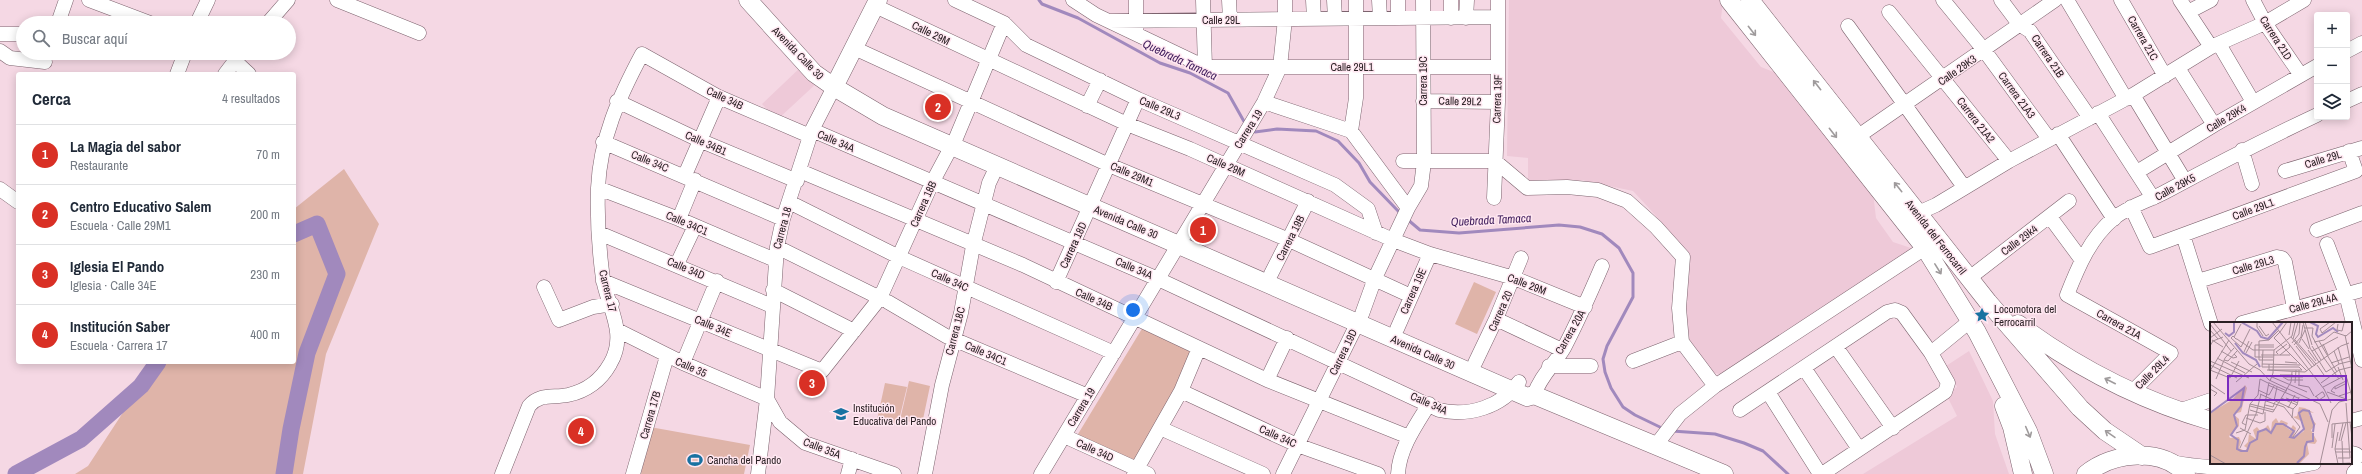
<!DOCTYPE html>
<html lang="es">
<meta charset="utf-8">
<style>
body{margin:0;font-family:"Archivo Narrow",sans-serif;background:#f2f2f3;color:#1f2937}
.controls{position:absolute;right:12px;top:12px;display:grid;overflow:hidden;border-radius:4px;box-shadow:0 2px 10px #0003}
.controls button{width:36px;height:36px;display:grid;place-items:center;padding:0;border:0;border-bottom:1px solid #e0e1e3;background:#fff;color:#1f2937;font:20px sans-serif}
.you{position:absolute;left:1133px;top:310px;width:14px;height:14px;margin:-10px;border:3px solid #fff;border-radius:50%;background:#1a73e8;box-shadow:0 0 0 6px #1a73e833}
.badge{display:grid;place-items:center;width:26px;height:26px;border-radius:50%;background:#d93025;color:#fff;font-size:13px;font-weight:700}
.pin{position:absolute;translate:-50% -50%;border:2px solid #fff;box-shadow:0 1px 4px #0006}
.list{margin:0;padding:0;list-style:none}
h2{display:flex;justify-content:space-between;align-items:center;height:52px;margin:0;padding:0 16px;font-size:17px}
h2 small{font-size:13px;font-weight:400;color:#747a83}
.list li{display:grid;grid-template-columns:26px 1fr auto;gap:12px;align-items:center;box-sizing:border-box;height:60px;padding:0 16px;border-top:1px solid #e0e1e3}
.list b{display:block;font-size:15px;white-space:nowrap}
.list p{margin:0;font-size:13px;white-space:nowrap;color:#747a83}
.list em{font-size:13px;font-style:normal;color:#747a83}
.icon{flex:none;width:22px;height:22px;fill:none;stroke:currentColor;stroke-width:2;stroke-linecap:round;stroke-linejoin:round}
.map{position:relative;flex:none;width:2362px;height:474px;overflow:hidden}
.search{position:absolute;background:#fff;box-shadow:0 2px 10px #0003;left:16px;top:16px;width:280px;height:44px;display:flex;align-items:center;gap:10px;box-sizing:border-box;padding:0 14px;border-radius:22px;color:#747a83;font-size:15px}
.panel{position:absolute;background:#fff;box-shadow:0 2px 10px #0003;left:16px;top:72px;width:280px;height:292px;border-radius:4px}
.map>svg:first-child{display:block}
.built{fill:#eec9d8}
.green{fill:#dfb4a9}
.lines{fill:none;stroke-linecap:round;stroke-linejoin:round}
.stream{stroke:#a189bd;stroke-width:3}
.river{stroke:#a189bd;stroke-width:17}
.minor-casing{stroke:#7c636e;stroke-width:15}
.major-casing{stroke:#7c636e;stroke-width:19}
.highway-casing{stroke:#7c636e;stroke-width:22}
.minor{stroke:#fff;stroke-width:14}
.major{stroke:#fff;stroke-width:18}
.highway{stroke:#fff;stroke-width:21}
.oneway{stroke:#9f9b9c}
.labels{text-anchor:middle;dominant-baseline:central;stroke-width:3;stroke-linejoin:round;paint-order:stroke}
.street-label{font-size:11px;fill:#2a2024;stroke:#ffe7f1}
.poi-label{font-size:11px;fill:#2a2024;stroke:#ffe7f1;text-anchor:start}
.water-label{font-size:12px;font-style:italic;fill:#3d1b5a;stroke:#ffe7f1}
.inset-river{fill:none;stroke:#a189bd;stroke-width:2}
.inset-road{fill:none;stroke:#a48e97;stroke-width:1}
.view{fill:#7b2cbf;fill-opacity:0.15;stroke:#7b2cbf;stroke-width:2}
.inset-edge{fill:none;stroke:#2a2024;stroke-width:2}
</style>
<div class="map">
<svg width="2362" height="474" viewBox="0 0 2362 474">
<rect width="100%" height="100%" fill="#f5d8e4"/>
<path class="built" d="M1509 0H1722L1723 2 1721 18 1761 67 1776 73 1873 193 1876 218 1893 242 1911 248 1914 252 1723 375 1711 372 1683 331 1689 254 1648 207 1633 191 1581 180 1528 184V158L1507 156Z
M803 65 819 81 777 120 762 104Z
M1969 351 1993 401 1995 434 2009 474H1863L1957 416 1946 394 1957 387 1946 366Z"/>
<path class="green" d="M344 169 379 224 326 354 303 474H75L88 466 156 362H294V209Z
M1474 282 1496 292 1477 334 1455 324Z
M1143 327 1196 353 1139 465 1075 439Z
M909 381 930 386 922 424 900 420Z
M885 383 907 387 898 424 877 420Z
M650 427 750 445 744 474H641Z"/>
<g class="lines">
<path class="stream" d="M1039 0 1042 4 1078 18 1160 63 1190 73 1228 93 1246 125
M1252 129 1255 132 1277 129 1316 131 1338 141 1359 163 1370 182 1401 214
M1407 219 1420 230 1459 233 1559 225 1580 227 1602 234 1619 248 1633 273V297L1607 346 1603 359 1605 372 1611 388 1623 407 1635 415 1664 429
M1672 431 1715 434 1744 443 1763 451 1788 474"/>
<path class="river" d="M16 474 81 439 141 386 158 362
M284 474 291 429 307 353 337 274 317 224 294 234"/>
<g class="minor-casing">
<path id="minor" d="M89 0 150 23
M337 0 419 33
M955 0 1004 23 1026 45 1138 99 1335 185 1368 209 1376 233
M1073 0 1096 15 1205 67H1498
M1136 0V30
M1203 0 1205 67
M1229 0 1230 20
M1313 0 1314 19
M1334 0 1335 19
M1379 0 1380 18
M1398 0V18
M1943 0 1984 50 2049 139
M2001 0 2019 24 2030 31 2090 118
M2067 0 2126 99
M2121 0 2165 76
M2180 0 2211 47
M2253 0 2265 23 2300 74
M875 6 1127 124 1190 149 1393 240 1430 254 1514 278 1585 307
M1889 12 2009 161
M2188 12 2211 0
M1451 18V0
M1466 18 1467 0
M1109 21 1498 17
M58 23 66 0
M197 23 208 0
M268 23 288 0
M1848 26 1964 187
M0 34H23
M2219 44 2253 102
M854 48 1109 165 1289 240 1411 296
M0 51 10 58 45 62
M2347 51 2362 43
M234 60 249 74
M2178 68 2214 125
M177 74 185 53
M225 74 241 53
M2133 95 2185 181
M617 101 699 140 797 181
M1423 101 1498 102
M2347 101 2362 94
M1264 102 1351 131 1408 208
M1087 106 1100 80
M2098 113 2153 198
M812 130 1158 279 1439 410C1468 417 1502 407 1519 382
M1351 131 1356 98V0
M2058 134 2114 219
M1857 137 2055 0
M603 142 783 219
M2242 150 2252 184
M1403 161H1495L1527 188 1567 187 1598 190 1627 201 1656 227 1683 257 1679 308 1682 342 1715 386
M800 171 1023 265 1267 380 1409 437
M2285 171 2362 148
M2137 172 2214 125 2317 66
M685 175 719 97
M598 188 679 219 775 260
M0 189 18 202
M1494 198 1498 102V0
M789 202 899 257 1114 353
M2131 207 2150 247 2356 171 2349 151
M1909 217 1936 205 2009 161 2133 95 2211 47 2265 23 2304 0
M2050 217 2081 259
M679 219 695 180
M2317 230 2362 213
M599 233 772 306
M2183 235 2211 324
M2327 244 2346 294 2362 360
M777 247 880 298
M677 264 695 226
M1271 274 1308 201
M1968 279 2069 201
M603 281 822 371 880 298 932 183 956 138 1004 23
M2198 281 2277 257 2282 258 2285 262 2294 308
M1056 282 1138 99
M544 287 559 320 593 307 612 304
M773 290 854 331
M888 302 946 336 1088 396
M1496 319 1562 350
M2242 323 2362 290
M1397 329 1430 254
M617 330 683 363 767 399 780 422 805 443 894 474
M1836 347 1893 428
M1931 353 1970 321
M1633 361 1682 342
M683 363 717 281
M1475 363 1496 319 1521 258
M1549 366H1591
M1804 368 1859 449
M1267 380 1287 338
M1181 391 1297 445 1378 474
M1768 392 1820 474
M2132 392 2171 353 2067 295C2078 267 2090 238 2114 218 2129 206 2148 201 2165 192 2215 165 2266 139 2317 115
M1534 395C1541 375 1554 365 1564 348 1578 321 1590 294 1602 266
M1740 410 1887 312 1895 310 1902 313 1931 353 1948 383 1945 392 1822 474
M2178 411 2211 400
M2351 421 2362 418
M1160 428 1263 474
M1064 436 1148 474
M1656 445 1680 414 1715 386 1925 248
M2171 462C2208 469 2242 470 2280 469
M2271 471 2314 463
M502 474 529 406C540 393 553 398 568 395 586 391 601 380 610 364 628 334 608 308 603 279 599 250 597 218 598 188 600 139 619 97 642 54L719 97 810 136
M633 474 667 356
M758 474 767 399 777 247 783 219 812 130 834 87
M848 474 852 459
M925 474 942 385 961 313 973 246 989 183 997 166
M1041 474 1264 102 1280 67 1285 19V0
M1134 474 1181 391 1199 348
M1283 474 1362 314 1375 278 1408 208 1421 186 1424 162 1423 0
M1398 474C1399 449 1416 425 1429 404"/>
</g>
<g class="major-casing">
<path id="major" d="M748 0 814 73 834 87 883 116 1527 397 1534 395 1724 474
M1729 0 1925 248 1977 332 2028 431 2044 474
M1750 0 1988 302 2080 408 2105 431 2142 456
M834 87 878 0
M2018 324C2076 367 2142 401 2211 421
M2004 406 2012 427 2023 474
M2351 455 2355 456
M2086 474C2113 452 2161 447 2186 474"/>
</g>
<g class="highway-casing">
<path id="highway" d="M2357 474 2362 473"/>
</g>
<use href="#minor" class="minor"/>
<use href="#major" class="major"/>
<use href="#highway" class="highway"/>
</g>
<defs><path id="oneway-shaft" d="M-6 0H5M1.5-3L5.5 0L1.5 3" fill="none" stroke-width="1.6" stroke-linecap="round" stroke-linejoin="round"/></defs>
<g class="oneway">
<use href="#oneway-shaft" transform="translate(1752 31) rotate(52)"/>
<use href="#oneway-shaft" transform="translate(1817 85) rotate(-128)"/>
<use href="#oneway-shaft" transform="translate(1833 133) rotate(52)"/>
<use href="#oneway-shaft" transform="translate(1898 187) rotate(-129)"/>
<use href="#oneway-shaft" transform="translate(1938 269) rotate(58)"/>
<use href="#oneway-shaft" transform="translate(2110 381) rotate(-153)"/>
<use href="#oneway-shaft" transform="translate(2028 432) rotate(67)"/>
<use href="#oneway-shaft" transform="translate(2110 434) rotate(-145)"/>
</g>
<defs>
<g id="sight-bare" transform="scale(1.2)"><path d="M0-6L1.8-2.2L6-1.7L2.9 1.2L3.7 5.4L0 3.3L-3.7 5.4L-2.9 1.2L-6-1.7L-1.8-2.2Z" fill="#1872a1" stroke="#ffe7f1" stroke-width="2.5" paint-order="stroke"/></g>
<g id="school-bare" transform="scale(1.2)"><path d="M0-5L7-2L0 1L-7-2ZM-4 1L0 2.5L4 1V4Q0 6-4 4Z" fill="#1872a1" stroke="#ffe7f1" stroke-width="2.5" paint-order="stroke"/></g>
<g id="stadium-bare" transform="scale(1.2)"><path d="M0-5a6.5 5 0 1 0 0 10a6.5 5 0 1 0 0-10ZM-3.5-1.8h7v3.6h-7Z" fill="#1872a1" stroke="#ffe7f1" stroke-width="2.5" paint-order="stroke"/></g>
</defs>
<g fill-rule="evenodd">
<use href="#sight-bare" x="1982" y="315"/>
<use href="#school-bare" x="841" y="414"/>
<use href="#stadium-bare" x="695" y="460"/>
</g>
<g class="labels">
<g class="street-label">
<text x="1221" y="20">Calle 29L</text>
<text transform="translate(931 33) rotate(26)">Calle 29M</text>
<text transform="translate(2143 38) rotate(60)">Carrera 21C</text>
<text transform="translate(2276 38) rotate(57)">Carrera 21D</text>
<text transform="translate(798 53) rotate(46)">Avenida Calle 30</text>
<text transform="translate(2048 56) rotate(56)">Carrera 21B</text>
<text x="1352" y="67">Calle 29L1</text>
<text transform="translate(1957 70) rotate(-35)">Calle 29K3</text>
<text transform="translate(1423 81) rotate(-90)">Carrera 19C</text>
<text transform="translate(2017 95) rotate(54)">Carrera 21A3</text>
<text transform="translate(725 98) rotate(25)">Calle 34B</text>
<text transform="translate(1497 99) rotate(-88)">Carrera 19F</text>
<text transform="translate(1460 101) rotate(1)">Calle 29L2</text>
<text transform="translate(1160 108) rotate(23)">Calle 29L3</text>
<text transform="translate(2226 118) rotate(-31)">Calle 29K4</text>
<text transform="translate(1976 120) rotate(52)">Carrera 21A2</text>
<text transform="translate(1248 129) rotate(-58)">Carrera 19</text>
<text transform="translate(836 141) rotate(23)">Calle 34A</text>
<text transform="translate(706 143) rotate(24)">Calle 34B1</text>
<text transform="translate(2323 159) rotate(-17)">Calle 29L</text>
<text transform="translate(650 161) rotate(22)">Calle 34C</text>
<text transform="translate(1226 165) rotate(24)">Calle 29M</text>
<text transform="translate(1132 174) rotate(23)">Calle 29M1</text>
<text transform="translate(2175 187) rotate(-28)">Calle 29K5</text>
<text transform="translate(923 204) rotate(-66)">Carrera 18B</text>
<text transform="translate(2253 209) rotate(-20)">Calle 29L1</text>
<text transform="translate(1126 222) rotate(23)">Avenida Calle 30</text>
<text transform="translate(687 223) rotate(23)">Calle 34C1</text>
<text transform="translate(782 228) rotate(-75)">Carrera 18</text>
<text transform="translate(1936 237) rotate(52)">Avenida del Ferrocarril</text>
<text transform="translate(1290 238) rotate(-63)">Carrera 19B</text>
<text transform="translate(2019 240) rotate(-37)">Calle 29k4</text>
<text transform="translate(1073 245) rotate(-65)">Carrera 18D</text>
<text transform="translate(2253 265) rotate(-16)">Calle 29L3</text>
<text transform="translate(686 268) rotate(23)">Calle 34D</text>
<text transform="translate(1134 268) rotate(23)">Calle 34A</text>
<text transform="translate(950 280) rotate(24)">Calle 34C</text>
<text transform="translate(1527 284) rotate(21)">Calle 29M</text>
<text transform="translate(608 291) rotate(76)">Carrera 17</text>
<text transform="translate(1413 291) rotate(-66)">Carrera 19E</text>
<text transform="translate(1094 299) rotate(24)">Calle 34B</text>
<text transform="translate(2313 303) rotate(-15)">Calle 29L4A</text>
<text transform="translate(1500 311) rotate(-66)">Carrera 20</text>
<text transform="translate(2119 324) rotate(29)">Carrera 21A</text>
<text transform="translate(713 326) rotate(23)">Calle 34E</text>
<text transform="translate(955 331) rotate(-75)">Carrera 18C</text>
<text transform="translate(1570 332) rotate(-60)">Carrera 20A</text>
<text transform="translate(1343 352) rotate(-64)">Carrera 19D</text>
<text transform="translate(1423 352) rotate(24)">Avenida Calle 30</text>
<text transform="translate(986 353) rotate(23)">Calle 34C1</text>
<text transform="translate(691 367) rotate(24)">Calle 35</text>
<text transform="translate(2152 372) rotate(-45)">Calle 29L4</text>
<text transform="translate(1429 403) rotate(24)">Calle 34A</text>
<text transform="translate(1081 407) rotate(-59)">Carrera 19</text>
<text transform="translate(650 415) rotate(-74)">Carrera 17B</text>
<text transform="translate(1278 436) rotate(24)">Calle 34C</text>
<text transform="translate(822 448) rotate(21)">Calle 35A</text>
<text transform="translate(1095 450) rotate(24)">Calle 34D</text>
</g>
<g class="poi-label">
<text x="1994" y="309">Locomotora del<tspan x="1994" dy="13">Ferrocarril</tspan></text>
<text x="853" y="408">Institución<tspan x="853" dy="13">Educativa del Pando</tspan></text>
<text x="707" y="460">Cancha del Pando</text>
</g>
<g class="water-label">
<text transform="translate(1180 60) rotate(25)">Quebrada Tamaca</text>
<text transform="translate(1491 220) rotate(-3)">Quebrada Tamaca</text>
</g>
</g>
<g transform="translate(2210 322)">
<rect width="142" height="142" fill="#f5d8e4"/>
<path d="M35 63 37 66 31 90 23 92 29 97V104L19 114 20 116 29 115 31 120 29 126 35 129 37 126 34 124 38 120 39 112 46 117 43 108 47 105 51 110 58 103 61 109 62 100 66 96 69 101 71 98 78 101 76 105 80 108 83 103 86 106 83 117 94 109 93 100 83 95 87 94 89 85 95 86 104 91 99 90V93L106 102 101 108 107 119 105 122 97 121 99 132 89 142H0V91L22 78Z" fill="#dfb4a9"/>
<path class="inset-river" d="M31 0 47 9 51 15 58 17 73 0M100 0 108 4 106 12 108 15 123 6 128 10M15 11 19 14 24 10V0M25 21 33 31 46 38 50 45M0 91 34 66 31 84 24 93 27 104 21 113 28 118 27 127 31 129H37L40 121 47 117 48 110 56 107 61 111 66 102H73L84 109 80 115 84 116 94 107 89 91 93 88 99 89 104 103 103 110M87 141 94 134 95 125 97 120 103 119V111"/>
<path class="inset-road" d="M3 0 39 42 50 48 59 58 110 82 118 100M47 0V5L53 14M62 0 114 67 121 81M93 0 100 26 109 40M95 0 102 23M120 0 110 7 112 11 126 0M0 2 21 29M128 2 127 8 132 9 134 1M49 4 56 14 59 12M95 6H103L102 14 114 36M40 7 31 25 21 16 23 14 26 17H27L31 20 33 21 43 28H64M0 8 8 17M70 10 64 16 97 49M70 10 77 0M79 13 81 0M135 13 142 47M24 15 31 2M81 15 105 44M0 16 12 7M83 17 88 0M92 17 99 27M2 18 13 25M85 18 106 42M109 19 127 50M104 20 114 18 124 10 136 14 142 9M82 21 89 12 90 0M89 21 95 8M113 22 118 33M84 23 91 15 93 3M0 24 3 19 13 15M86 24 102 45M102 24 111 38M49 25H64M128 25 142 75M53 28 52 45H89L92 48M64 28 82 14 85 0M98 28 106 39M11 29 23 36 27 35 24 32M102 29 128 15M124 29 129 42 141 39M34 30 39 19M36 31 42 20M68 32 66 30 77 22M51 33H80M70 33 80 25 79 23M63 35H45V23H64M7 36 35 51M114 36 129 57M14 38 18 39 27 29M63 38H49V19L59 18 68 9M0 39 39 56M109 39 116 50 129 42M21 40 42 50M75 40 87 41M121 41 139 35M52 42 90 43M59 42V48H92M0 43 27 56M107 43 114 53M128 45 133 58M0 48 20 56 29 39M57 48 95 50 131 24 139 21M89 48V63M0 49 19 18M70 53 78 58H93M70 53H83M62 55 97 70M75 55H93M6 57 15 36 24 26M60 59 63 51 64 28M26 60 47 42M59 61 77 69M85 61 86 48M111 61 129 48 141 45M0 62 15 72M58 63 88 76M88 63 99 65 104 74M113 65 136 53M125 65V67L135 62M0 67 7 71 4 74M48 68 59 73 64 64M117 70 136 77M125 71 121 69 124 65 138 58M50 72 83 87M129 74 141 70M105 75 112 70H113L115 74 109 78 106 74M71 76 87 83M76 76 88 81M56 79 74 85M64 79 67 65M40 82 64 88M55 83 63 85 65 80M40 84 63 90M74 85 90 105 83 115M78 86 85 73M40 88 53 92 59 60M63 90 81 60 82 50M36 96 50 101 55 99V90M82 96 83 87 87 83 89 75M140 100 142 116M36 103 32 101 36 93H48M30 106 41 112M26 111 35 108 40 82 48 73 50 57 58 61M122 116V102L142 100M129 119 133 101M131 119 136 101M132 119 133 142M30 126 46 92 51 72M122 126 125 102M125 127H139M126 130H142M0 133 16 142M128 136H140L136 81M110 142 122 88 129 80 142 77M124 142 140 141M128 142 125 127 128 110"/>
<path class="view" d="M18 54H136V78H18Z"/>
<rect width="142" height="142" class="inset-edge"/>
</g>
</svg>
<div class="controls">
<button>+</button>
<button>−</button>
<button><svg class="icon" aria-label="layers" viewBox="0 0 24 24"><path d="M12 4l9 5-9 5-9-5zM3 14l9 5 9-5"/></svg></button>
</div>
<div class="you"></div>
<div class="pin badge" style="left:1203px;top:230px">1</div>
<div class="pin badge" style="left:938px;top:107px">2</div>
<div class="pin badge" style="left:812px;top:383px">3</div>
<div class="pin badge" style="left:581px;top:431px">4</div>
<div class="search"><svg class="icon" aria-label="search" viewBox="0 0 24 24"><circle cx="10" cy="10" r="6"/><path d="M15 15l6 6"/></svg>Buscar aquí</div>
<section class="panel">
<h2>Cerca<small>4 resultados</small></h2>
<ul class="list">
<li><span class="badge">1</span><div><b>La Magia del sabor</b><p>Restaurante</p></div><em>70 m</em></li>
<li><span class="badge">2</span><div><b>Centro Educativo Salem</b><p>Escuela · Calle 29M1</p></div><em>200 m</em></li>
<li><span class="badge">3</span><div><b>Iglesia El Pando</b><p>Iglesia · Calle 34E</p></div><em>230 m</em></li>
<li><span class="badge">4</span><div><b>Institución Saber</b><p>Escuela · Carrera 17</p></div><em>400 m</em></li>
</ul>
</section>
</div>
